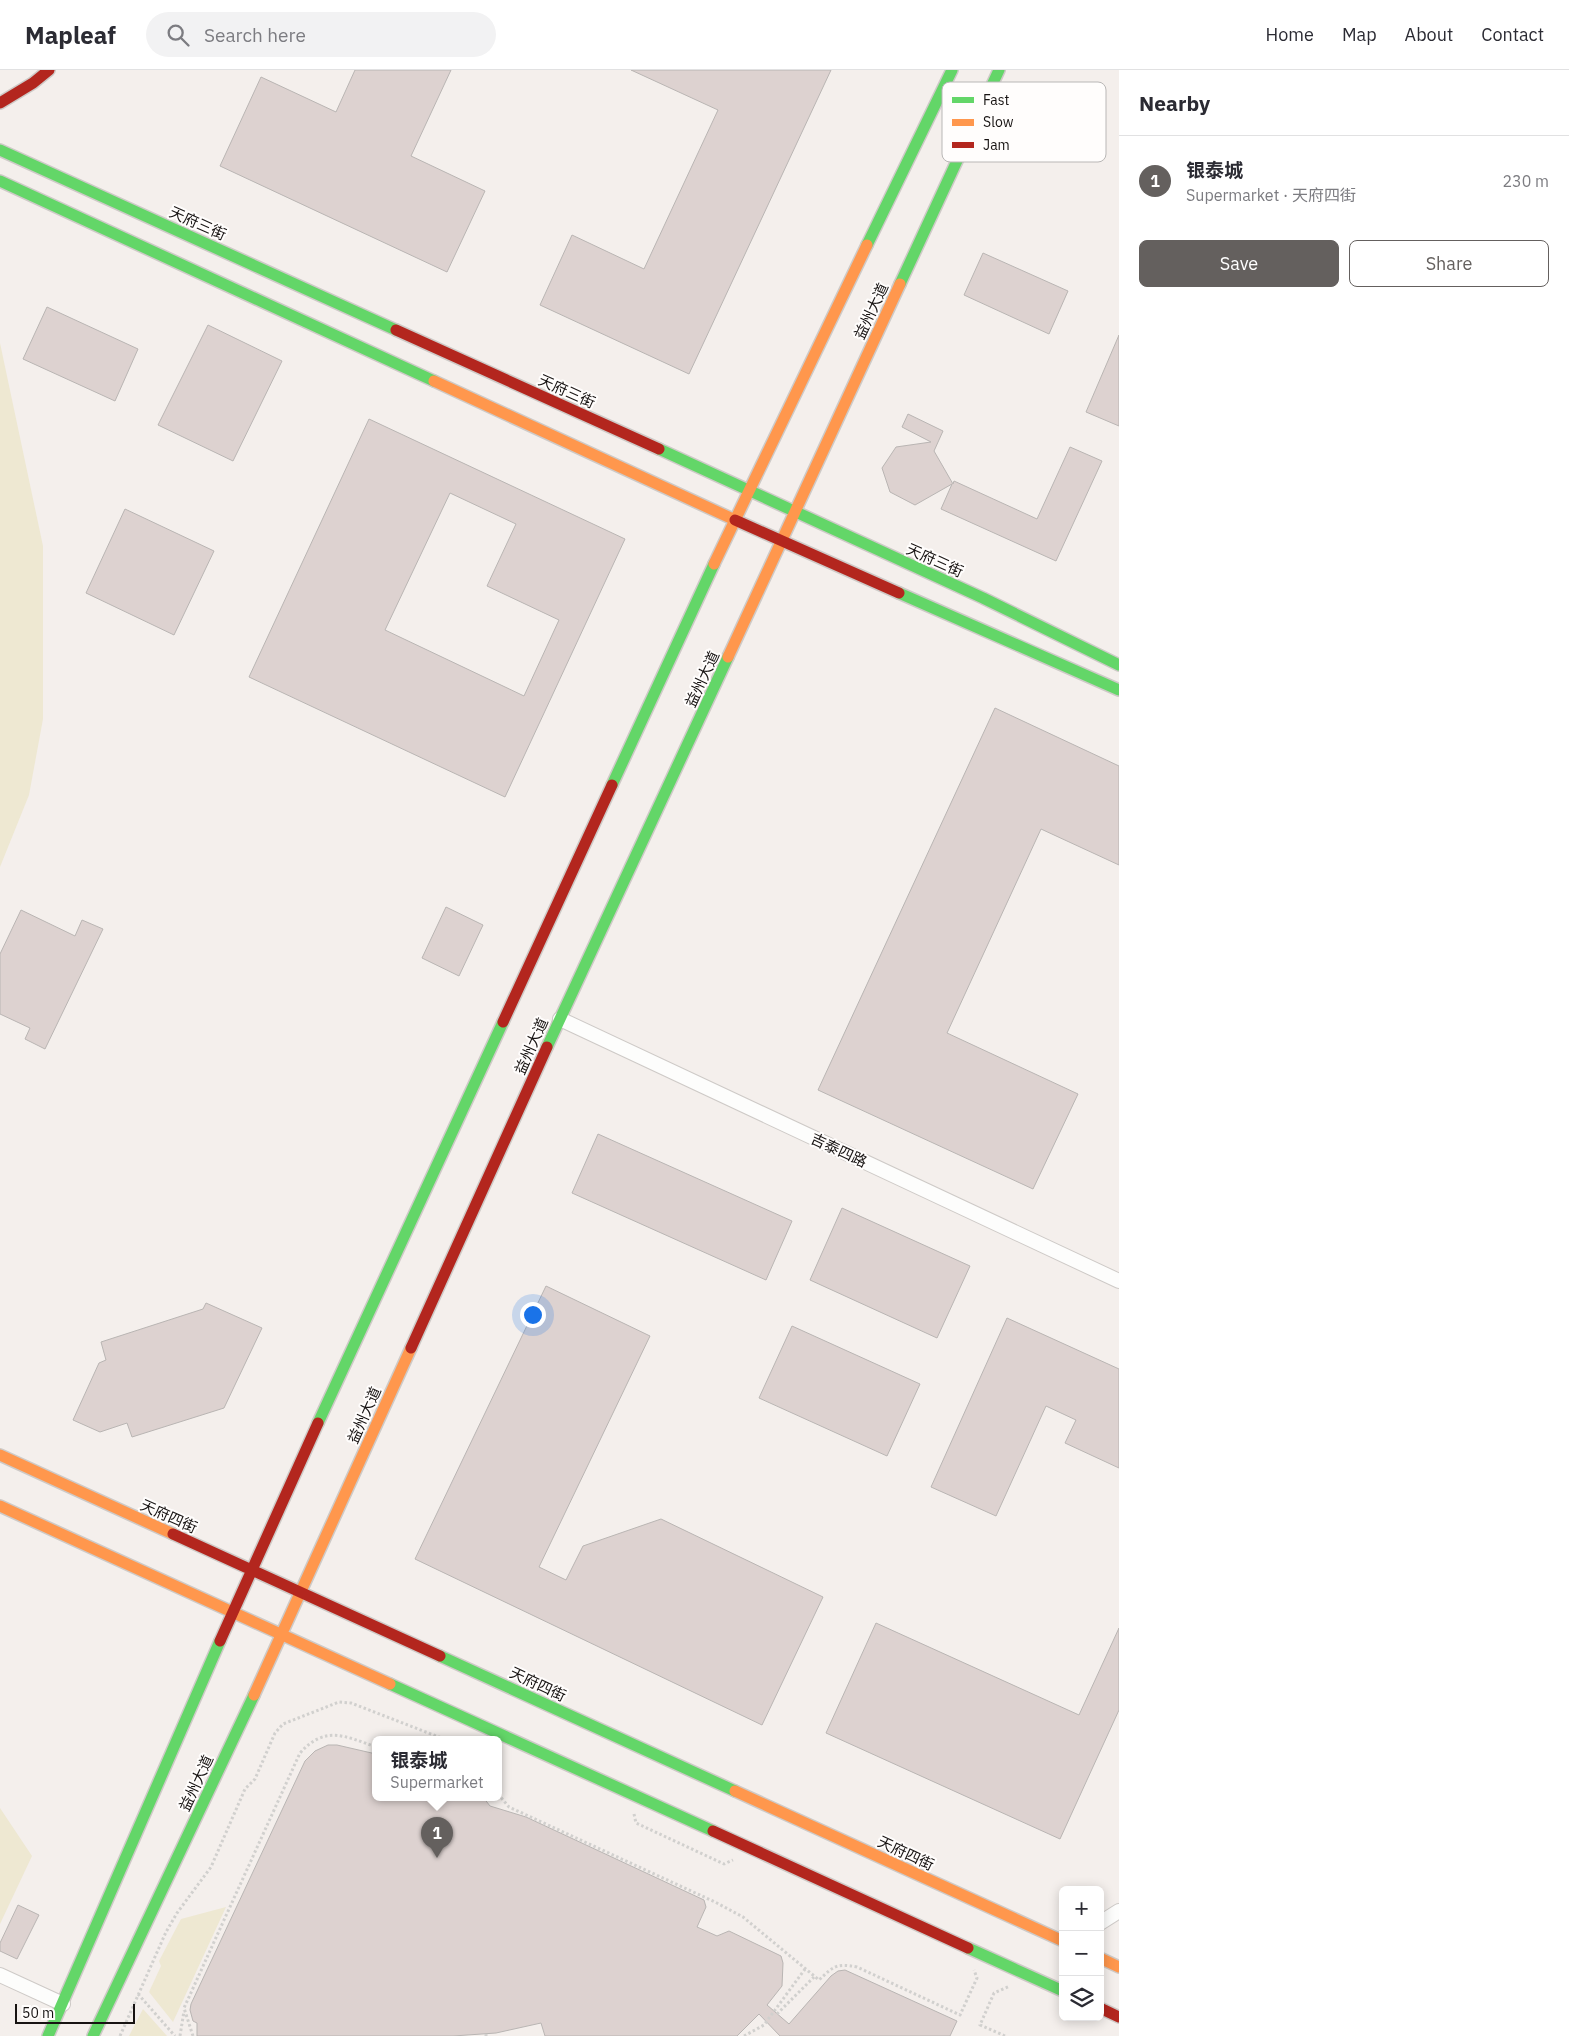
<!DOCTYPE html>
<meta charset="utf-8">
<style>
body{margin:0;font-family:"IBM Plex Sans","Noto Sans SC",sans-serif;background:#f2f2f3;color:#2b2b33}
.controls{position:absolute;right:15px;bottom:15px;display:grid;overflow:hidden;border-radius:8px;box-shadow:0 2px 12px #0003}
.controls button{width:45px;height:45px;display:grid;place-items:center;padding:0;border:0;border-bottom:1px solid #e1e1e2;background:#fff;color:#2b2b33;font:25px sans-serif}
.scale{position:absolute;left:15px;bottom:12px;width:120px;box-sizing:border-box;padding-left:5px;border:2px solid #171312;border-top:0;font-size:14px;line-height:18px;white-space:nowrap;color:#171312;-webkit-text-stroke:4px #fffdfc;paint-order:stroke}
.you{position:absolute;left:532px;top:1244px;width:18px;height:18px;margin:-12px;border:4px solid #fff;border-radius:50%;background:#1a73e8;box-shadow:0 0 0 8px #1a73e833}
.badge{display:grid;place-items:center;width:32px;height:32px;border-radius:50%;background:#64605e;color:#fff;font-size:16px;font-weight:700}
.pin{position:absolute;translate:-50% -41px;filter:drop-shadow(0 1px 2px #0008)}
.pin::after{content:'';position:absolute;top:26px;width:18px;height:15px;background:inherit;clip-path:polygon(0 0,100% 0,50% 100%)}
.popup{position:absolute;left:372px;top:1666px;width:130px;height:65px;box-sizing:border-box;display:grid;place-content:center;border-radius:8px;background:#fff;filter:drop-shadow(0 1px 4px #0005);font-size:16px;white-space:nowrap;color:#7c7c81}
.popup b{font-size:19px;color:#2b2b33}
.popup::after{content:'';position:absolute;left:50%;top:100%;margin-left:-10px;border:10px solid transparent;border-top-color:#fff}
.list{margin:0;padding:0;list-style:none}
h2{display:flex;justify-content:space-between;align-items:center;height:65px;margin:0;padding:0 20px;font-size:21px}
h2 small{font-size:16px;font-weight:400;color:#7c7c81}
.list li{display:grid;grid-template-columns:32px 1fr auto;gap:15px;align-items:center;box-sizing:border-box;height:90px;padding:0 20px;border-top:1px solid #e1e1e2}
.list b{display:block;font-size:19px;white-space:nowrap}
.list p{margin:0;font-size:16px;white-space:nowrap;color:#7c7c81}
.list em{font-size:16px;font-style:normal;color:#7c7c81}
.actions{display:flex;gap:10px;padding:15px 20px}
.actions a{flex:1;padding:11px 0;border:1px solid #64605e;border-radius:8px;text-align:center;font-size:18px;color:#64605e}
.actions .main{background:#64605e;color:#fff}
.icon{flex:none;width:28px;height:28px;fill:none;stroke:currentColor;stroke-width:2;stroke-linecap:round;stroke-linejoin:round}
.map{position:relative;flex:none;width:1119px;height:1966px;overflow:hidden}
header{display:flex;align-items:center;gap:30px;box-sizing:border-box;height:70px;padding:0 25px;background:#fff;border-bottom:1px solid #e1e1e2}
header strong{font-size:24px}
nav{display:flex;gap:28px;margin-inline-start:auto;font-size:18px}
.search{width:350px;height:45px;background:#f2f2f3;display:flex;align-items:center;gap:12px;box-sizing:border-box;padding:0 18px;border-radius:28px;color:#7c7c81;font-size:19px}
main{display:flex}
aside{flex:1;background:#fff}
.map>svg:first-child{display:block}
.green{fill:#eee8d2}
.building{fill:#ddd2d0;stroke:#b9b5b3;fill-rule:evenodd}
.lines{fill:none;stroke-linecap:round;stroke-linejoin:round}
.street-casing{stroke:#cecac7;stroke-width:16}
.fast-casing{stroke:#cecac7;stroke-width:14}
.slow-casing{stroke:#cecac7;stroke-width:14}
.jam-casing{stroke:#cecac7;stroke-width:14}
.path{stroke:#d1d0ce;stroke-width:3;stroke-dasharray:2.5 2.5;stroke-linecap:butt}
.street{stroke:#fdfdfc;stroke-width:14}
.fast{stroke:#63d668;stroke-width:11}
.slow{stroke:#ff974d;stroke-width:11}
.jam{stroke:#b3261e;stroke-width:11}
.labels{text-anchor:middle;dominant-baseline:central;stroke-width:4;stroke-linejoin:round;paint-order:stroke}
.street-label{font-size:15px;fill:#171312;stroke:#fffdfc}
.key{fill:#fffdfc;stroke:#b9b7b6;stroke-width:1}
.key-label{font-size:14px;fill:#171312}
</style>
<header>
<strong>Mapleaf</strong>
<div class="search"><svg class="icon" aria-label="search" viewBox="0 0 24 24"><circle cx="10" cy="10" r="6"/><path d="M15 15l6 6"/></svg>Search here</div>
<nav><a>Home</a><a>Map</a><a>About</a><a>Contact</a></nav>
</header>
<main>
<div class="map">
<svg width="1119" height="1966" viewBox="0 0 1119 1966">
<rect width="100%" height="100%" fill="#f4efec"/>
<path class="green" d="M0 273 43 476V649L29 725 0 797Z
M0 1738 32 1786 0 1854Z
M226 1837 173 1952 149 1922 161 1896 159 1891 181 1849Z
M143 1939 167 1966H129Z"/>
<path class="building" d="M355 0H451L411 86 485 121 447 202 220 96 261 7 336 42Z
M631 0H831L689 304 540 235 572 165 644 199 718 40Z
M983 183 1068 221 1049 264 964 225Z
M47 237 138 279 115 331 23 289Z
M208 255 282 291 233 391 158 355Z
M1119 265V356L1086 342Z
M908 344 943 361 934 381 953 414 954 411 1037 449 1070 377 1102 391 1056 491 941 439 952 414 915 435 890 422 882 398 896 377 931 372 902 357Z
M369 349 625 469 505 727 249 607ZM450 423 516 454 487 516 559 550 524 626 385 560Z
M125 439 214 481 174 565 86 523Z
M995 638 1119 696V795L1041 759 947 963 1078 1024 1033 1119 818 1020Z
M446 837 483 855 459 906 422 888Z
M21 840 75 866 82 850 103 859 45 979 25 969 30 958 0 944V884Z
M598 1064 792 1151 766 1210 572 1123Z
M842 1138 970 1196 937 1268 810 1210Z
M546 1216 650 1266 539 1497 566 1510 583 1476 661 1449 823 1527 762 1655 415 1489Z
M206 1233 262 1258 224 1338 132 1367 127 1353 100 1362 73 1350 99 1293 106 1290 101 1272 203 1239Z
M1007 1248 1119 1299V1398L1065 1373 1076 1350 1046 1336 996 1446 931 1417Z
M792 1256 920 1314 887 1386 759 1328Z
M876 1553 1079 1645 1119 1558V1640L1060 1769 826 1663Z
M328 1675H337L376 1684V1727H483L490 1736 526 1747 704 1830 706 1837 697 1857 717 1866 729 1861 781 1886 783 1893 782 1916 767 1935 789 1954 831 1906 838 1901 845 1900 957 1951 950 1966H780L759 1944 737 1966H545L541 1953 496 1963 453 1966H197V1953L193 1951 190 1940 191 1934 305 1691 315 1681Z
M18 1835 39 1845 17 1889 0 1881V1873Z"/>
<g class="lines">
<g class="street-casing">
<path id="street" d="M560 949 1119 1211
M1100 1853 1119 1841
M0 1905 63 1934"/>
</g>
<g class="fast-casing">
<path id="fast" d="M0 80 396 260
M0 111 434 311
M867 175 952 0
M900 214 999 0
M659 379 983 528 1119 595
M899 523 1119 620
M612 715 714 494
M547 977 728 587
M318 1353 503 952
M440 1586 735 1721
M390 1614 713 1761
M968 1878 1063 1921
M48 1966 220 1571
M93 1966 254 1625"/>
</g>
<g class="slow-casing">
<path id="slow" d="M434 311 735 450
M714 494 867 175
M728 587 900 214
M0 1385 173 1464
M0 1436 390 1614
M254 1625 411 1278
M735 1721 1063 1871
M1100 1888 1119 1897"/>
</g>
<g class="jam-casing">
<path id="jam" d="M0 33 33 13 49 0
M396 260 659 379
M735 450 899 523
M503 952 612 715
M411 1278 547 977
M173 1464 440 1586
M220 1571 318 1353
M713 1761 968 1878
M1100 1938 1119 1947"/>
</g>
<path class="path" d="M498 1724 509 1737 715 1832 743 1847 819 1910C834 1896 836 1893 857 1897L960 1945 977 1908 974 1900
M634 1744 636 1753 724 1794 733 1790
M138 1924 175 1966
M777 1944 814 1907
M486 1964V1966
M120 1966 166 1862 177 1843 211 1797 245 1719 255 1709 275 1663 283 1654 339 1632 351 1633 444 1669
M180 1966 184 1941
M193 1966 184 1938 300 1683C325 1655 345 1666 376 1677
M744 1966 764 1955 805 1899
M1005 1966 980 1955 994 1923 1010 1916"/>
<use href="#street" class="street"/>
<use href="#fast" class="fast"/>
<use href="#slow" class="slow"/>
<use href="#jam" class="jam"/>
</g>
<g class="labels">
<g class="street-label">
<text transform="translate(198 153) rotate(24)">天府三街</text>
<text transform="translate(871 241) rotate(-65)">益州大道</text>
<text transform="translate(567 321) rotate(24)">天府三街</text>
<text transform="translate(935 490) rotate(24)">天府三街</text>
<text transform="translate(702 609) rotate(-65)">益州大道</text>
<text transform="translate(531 976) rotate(-66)">益州大道</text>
<text transform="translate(839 1080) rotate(25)">吉泰四路</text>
<text transform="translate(364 1345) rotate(-66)">益州大道</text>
<text transform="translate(169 1446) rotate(24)">天府四街</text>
<text transform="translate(538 1614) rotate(25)">天府四街</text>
<text transform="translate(196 1713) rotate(-65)">益州大道</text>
<text transform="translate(906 1783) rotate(25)">天府四街</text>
</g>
</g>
<rect x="942" y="12" width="164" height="80" rx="8" class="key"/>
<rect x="952" y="27" width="22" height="6" fill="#63d668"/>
<rect x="952" y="49" width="22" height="7" fill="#ff974d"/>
<rect x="952" y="72" width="22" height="6" fill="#b3261e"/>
<g class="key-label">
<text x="983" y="35">Fast</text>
<text x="983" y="57">Slow</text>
<text x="983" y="80">Jam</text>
</g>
</svg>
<div class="controls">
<button>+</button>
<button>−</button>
<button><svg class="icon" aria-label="layers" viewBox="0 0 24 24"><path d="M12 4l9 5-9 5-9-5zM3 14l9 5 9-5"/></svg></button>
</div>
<div class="scale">50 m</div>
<div class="you"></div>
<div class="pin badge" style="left:437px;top:1788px">1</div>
<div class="popup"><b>银泰城</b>Supermarket</div>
</div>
<aside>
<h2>Nearby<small></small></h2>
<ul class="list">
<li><span class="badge">1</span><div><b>银泰城</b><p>Supermarket · 天府四街</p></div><em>230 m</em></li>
</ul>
<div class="actions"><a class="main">Save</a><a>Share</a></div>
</aside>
</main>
